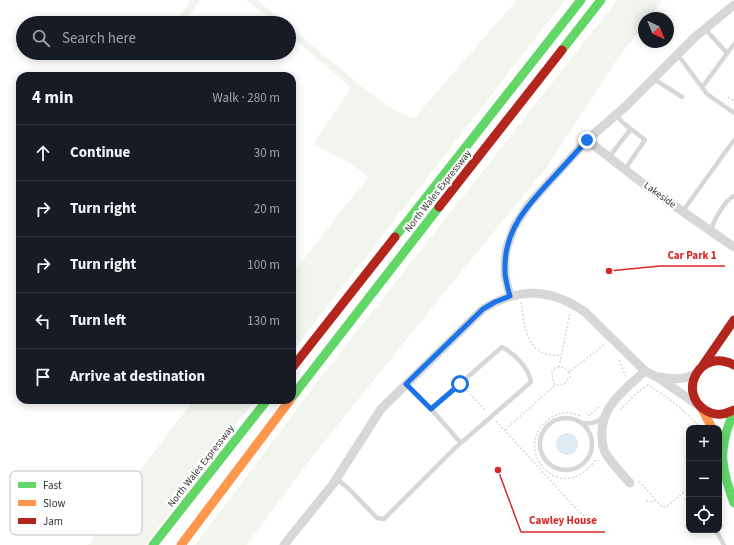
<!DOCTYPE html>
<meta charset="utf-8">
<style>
body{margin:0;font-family:"Source Sans 3",sans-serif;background:#242831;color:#f1f3f6}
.controls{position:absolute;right:12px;bottom:12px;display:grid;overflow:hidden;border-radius:8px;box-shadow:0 2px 10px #0003}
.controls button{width:36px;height:36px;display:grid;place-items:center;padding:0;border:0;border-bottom:1px solid #363941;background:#171b24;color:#f1f3f6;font:20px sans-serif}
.compass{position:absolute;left:638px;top:12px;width:36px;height:36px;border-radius:50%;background:#171b24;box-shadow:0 2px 10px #0003;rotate:137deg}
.stop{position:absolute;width:12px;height:12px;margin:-9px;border:3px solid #1a73e8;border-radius:50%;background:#fff}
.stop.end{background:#1a73e8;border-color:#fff;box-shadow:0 1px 4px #0008}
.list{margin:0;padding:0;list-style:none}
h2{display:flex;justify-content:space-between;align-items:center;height:52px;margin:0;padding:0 16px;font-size:17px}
h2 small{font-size:13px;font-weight:400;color:#9ea1a6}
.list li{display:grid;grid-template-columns:26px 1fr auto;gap:12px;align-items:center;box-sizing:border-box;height:56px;padding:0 16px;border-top:1px solid #363941}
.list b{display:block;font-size:15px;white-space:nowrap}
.list em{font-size:13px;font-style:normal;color:#9ea1a6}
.icon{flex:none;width:22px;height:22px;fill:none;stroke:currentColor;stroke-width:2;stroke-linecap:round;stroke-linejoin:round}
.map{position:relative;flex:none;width:734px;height:545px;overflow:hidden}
.search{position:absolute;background:#171b24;box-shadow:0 2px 10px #0003;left:16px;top:16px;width:280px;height:44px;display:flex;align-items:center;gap:10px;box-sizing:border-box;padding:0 14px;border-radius:22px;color:#9ea1a6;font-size:15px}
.panel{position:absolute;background:#171b24;box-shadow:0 2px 10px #0003;left:16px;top:72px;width:280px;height:332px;border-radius:12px}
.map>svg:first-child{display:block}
.green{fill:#f1f5ed}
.water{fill:#ddebf3}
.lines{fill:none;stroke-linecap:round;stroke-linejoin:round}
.path{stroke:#d6d6d6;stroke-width:1.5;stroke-dasharray:2 2;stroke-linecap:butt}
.lane{stroke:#d7d7d7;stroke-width:4.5}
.street{stroke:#d7d7d7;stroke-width:9}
.fast{stroke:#63d668;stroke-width:9}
.slow{stroke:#ff974d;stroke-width:9}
.jam{stroke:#b3261e;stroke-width:9}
.route{stroke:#1a73e8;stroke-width:5}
.labels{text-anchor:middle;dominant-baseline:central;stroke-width:4;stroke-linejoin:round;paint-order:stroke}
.street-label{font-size:10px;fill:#333;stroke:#fff}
.key{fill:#fff;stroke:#c2c2c2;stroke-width:1}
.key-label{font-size:11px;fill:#333}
.leader{fill:none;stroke:#d62828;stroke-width:1.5}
.callout-dot{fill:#d62828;stroke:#fff;stroke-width:1.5}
.callout-label{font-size:11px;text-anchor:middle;font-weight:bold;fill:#d62828;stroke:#fff;stroke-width:4;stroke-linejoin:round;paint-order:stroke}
</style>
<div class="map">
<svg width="734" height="545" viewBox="0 0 734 545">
<rect width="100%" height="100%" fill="#fff"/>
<path class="green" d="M191 0H200L184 23H175Z
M246 0H257L285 23H275Z
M517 0H565L292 352V274L368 177 351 164 313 144 351 88 289 34V26L366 90 397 112 414 118Z
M617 0H662L648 18H644V24L616 61 547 167 448 288 312 457 247 545H195L322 376Z
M194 400H255L145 545H88L120 496Z"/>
<path class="water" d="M556 444a11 11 0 1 1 22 0a11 11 0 1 1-22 0Z"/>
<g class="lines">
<path class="path" d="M728 97 734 101
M521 302C524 320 524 347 546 354 550 355 556 355 561 356
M619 360 626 377
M559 367 570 313
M569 372 564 367 556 368 552 372 553 382 555 385 564 384 570 377 569 372 605 344
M464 388 486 411
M620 410 639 391 648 385C666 396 683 409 698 425
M580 416C570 411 560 412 551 418 509 443 557 510 595 461L599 460
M588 416 599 407
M496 421 581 514 589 520
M505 430 555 385
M639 481 662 507H666L689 488
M646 501 652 502 655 500"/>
<path class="lane" d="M705 29 727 53
M678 55 707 94 734 113
M654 79 682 97
M703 86 734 44
M617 115 622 122 645 140 625 169
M609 157 631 129
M684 212 685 208 734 140
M711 231C713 221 725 200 734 196
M431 409 461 443
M540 444a26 26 0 1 1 52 0a26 26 0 1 1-52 0Z
M583 423C591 424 596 423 603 417
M337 479 349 489 377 518 384 519 454 449 531 382C528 367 515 354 502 347L431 409 406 384
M716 530 724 545"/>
<path class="street" d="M587 140 650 189 734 247
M510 296 505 276V257L507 247 514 227 529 204 587 140 625 107 695 37 734 5
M658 377C674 379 682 381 697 373
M630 483C622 474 613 465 606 454 603 449 602 442 602 436 600 407 625 389 645 371
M284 545 333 484 381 409 483 309C519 287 550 288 585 312L645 371 657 377 698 405"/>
<path class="fast" d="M562 50 601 0
M395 237 581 0
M292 397 439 207
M734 411C718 449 720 465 734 503
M153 545 267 400"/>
<path class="slow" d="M702 409 712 428
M181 545 290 400"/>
<path class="jam" d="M439 207 562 50
M703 365 734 320
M734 365C700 347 677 392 705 410 710 413 716 415 722 414 726 414 730 411 734 410
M292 368 395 237"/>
</g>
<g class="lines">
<path class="route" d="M460 384 431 409 406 384 483 309 495 302 510 296C507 286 504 276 505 266 505 230 527 206 550 181 562 168 575 154 587 140"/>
</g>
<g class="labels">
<g class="street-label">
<text transform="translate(438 191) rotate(-52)">North Wales Expressway</text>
<text transform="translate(660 195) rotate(36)">Lakeside</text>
<text transform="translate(201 466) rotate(-52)">North Wales Expressway</text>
</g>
</g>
<rect x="10" y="471" width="132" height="64" rx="6" class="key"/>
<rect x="18" y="482" width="18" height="6" fill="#63d668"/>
<rect x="18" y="500" width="18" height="6" fill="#ff974d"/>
<rect x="18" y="518" width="18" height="6" fill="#b3261e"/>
<g class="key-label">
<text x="43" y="489">Fast</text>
<text x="43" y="507">Slow</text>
<text x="43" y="525">Jam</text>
</g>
<path class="leader" d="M609 271L660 266H725M498 470L521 532H605"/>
<g class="callout-dot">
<circle cx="609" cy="271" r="4"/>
<circle cx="498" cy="470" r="4"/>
</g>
<g class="callout-label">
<text x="692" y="259">Car Park 1</text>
<text x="563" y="524">Cawley House</text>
</g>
</svg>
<div class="controls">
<button>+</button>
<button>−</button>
<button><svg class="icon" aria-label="locate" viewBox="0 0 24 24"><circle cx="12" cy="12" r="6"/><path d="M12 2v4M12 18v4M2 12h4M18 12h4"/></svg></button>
</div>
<svg class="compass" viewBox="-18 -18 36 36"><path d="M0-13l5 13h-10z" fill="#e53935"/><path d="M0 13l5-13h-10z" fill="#9ea1a6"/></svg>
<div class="stop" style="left:460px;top:384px"></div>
<div class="stop end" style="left:587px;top:140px"></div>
<div class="search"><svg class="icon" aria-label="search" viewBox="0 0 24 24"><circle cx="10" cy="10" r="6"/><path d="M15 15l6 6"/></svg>Search here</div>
<section class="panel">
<h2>4 min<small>Walk · 280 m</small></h2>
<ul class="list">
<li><svg class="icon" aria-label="ahead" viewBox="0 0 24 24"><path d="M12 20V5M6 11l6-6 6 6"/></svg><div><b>Continue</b></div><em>30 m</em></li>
<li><svg class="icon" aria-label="right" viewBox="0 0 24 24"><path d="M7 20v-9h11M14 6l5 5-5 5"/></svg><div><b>Turn right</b></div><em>20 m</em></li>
<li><svg class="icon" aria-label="right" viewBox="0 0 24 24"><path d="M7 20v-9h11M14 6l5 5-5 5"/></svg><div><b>Turn right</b></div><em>100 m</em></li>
<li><svg class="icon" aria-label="left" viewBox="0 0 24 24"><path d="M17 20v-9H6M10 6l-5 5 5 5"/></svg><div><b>Turn left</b></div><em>130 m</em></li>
<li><svg class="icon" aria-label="arrive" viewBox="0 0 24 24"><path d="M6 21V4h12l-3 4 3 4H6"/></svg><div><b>Arrive at destination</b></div></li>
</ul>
</section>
</div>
